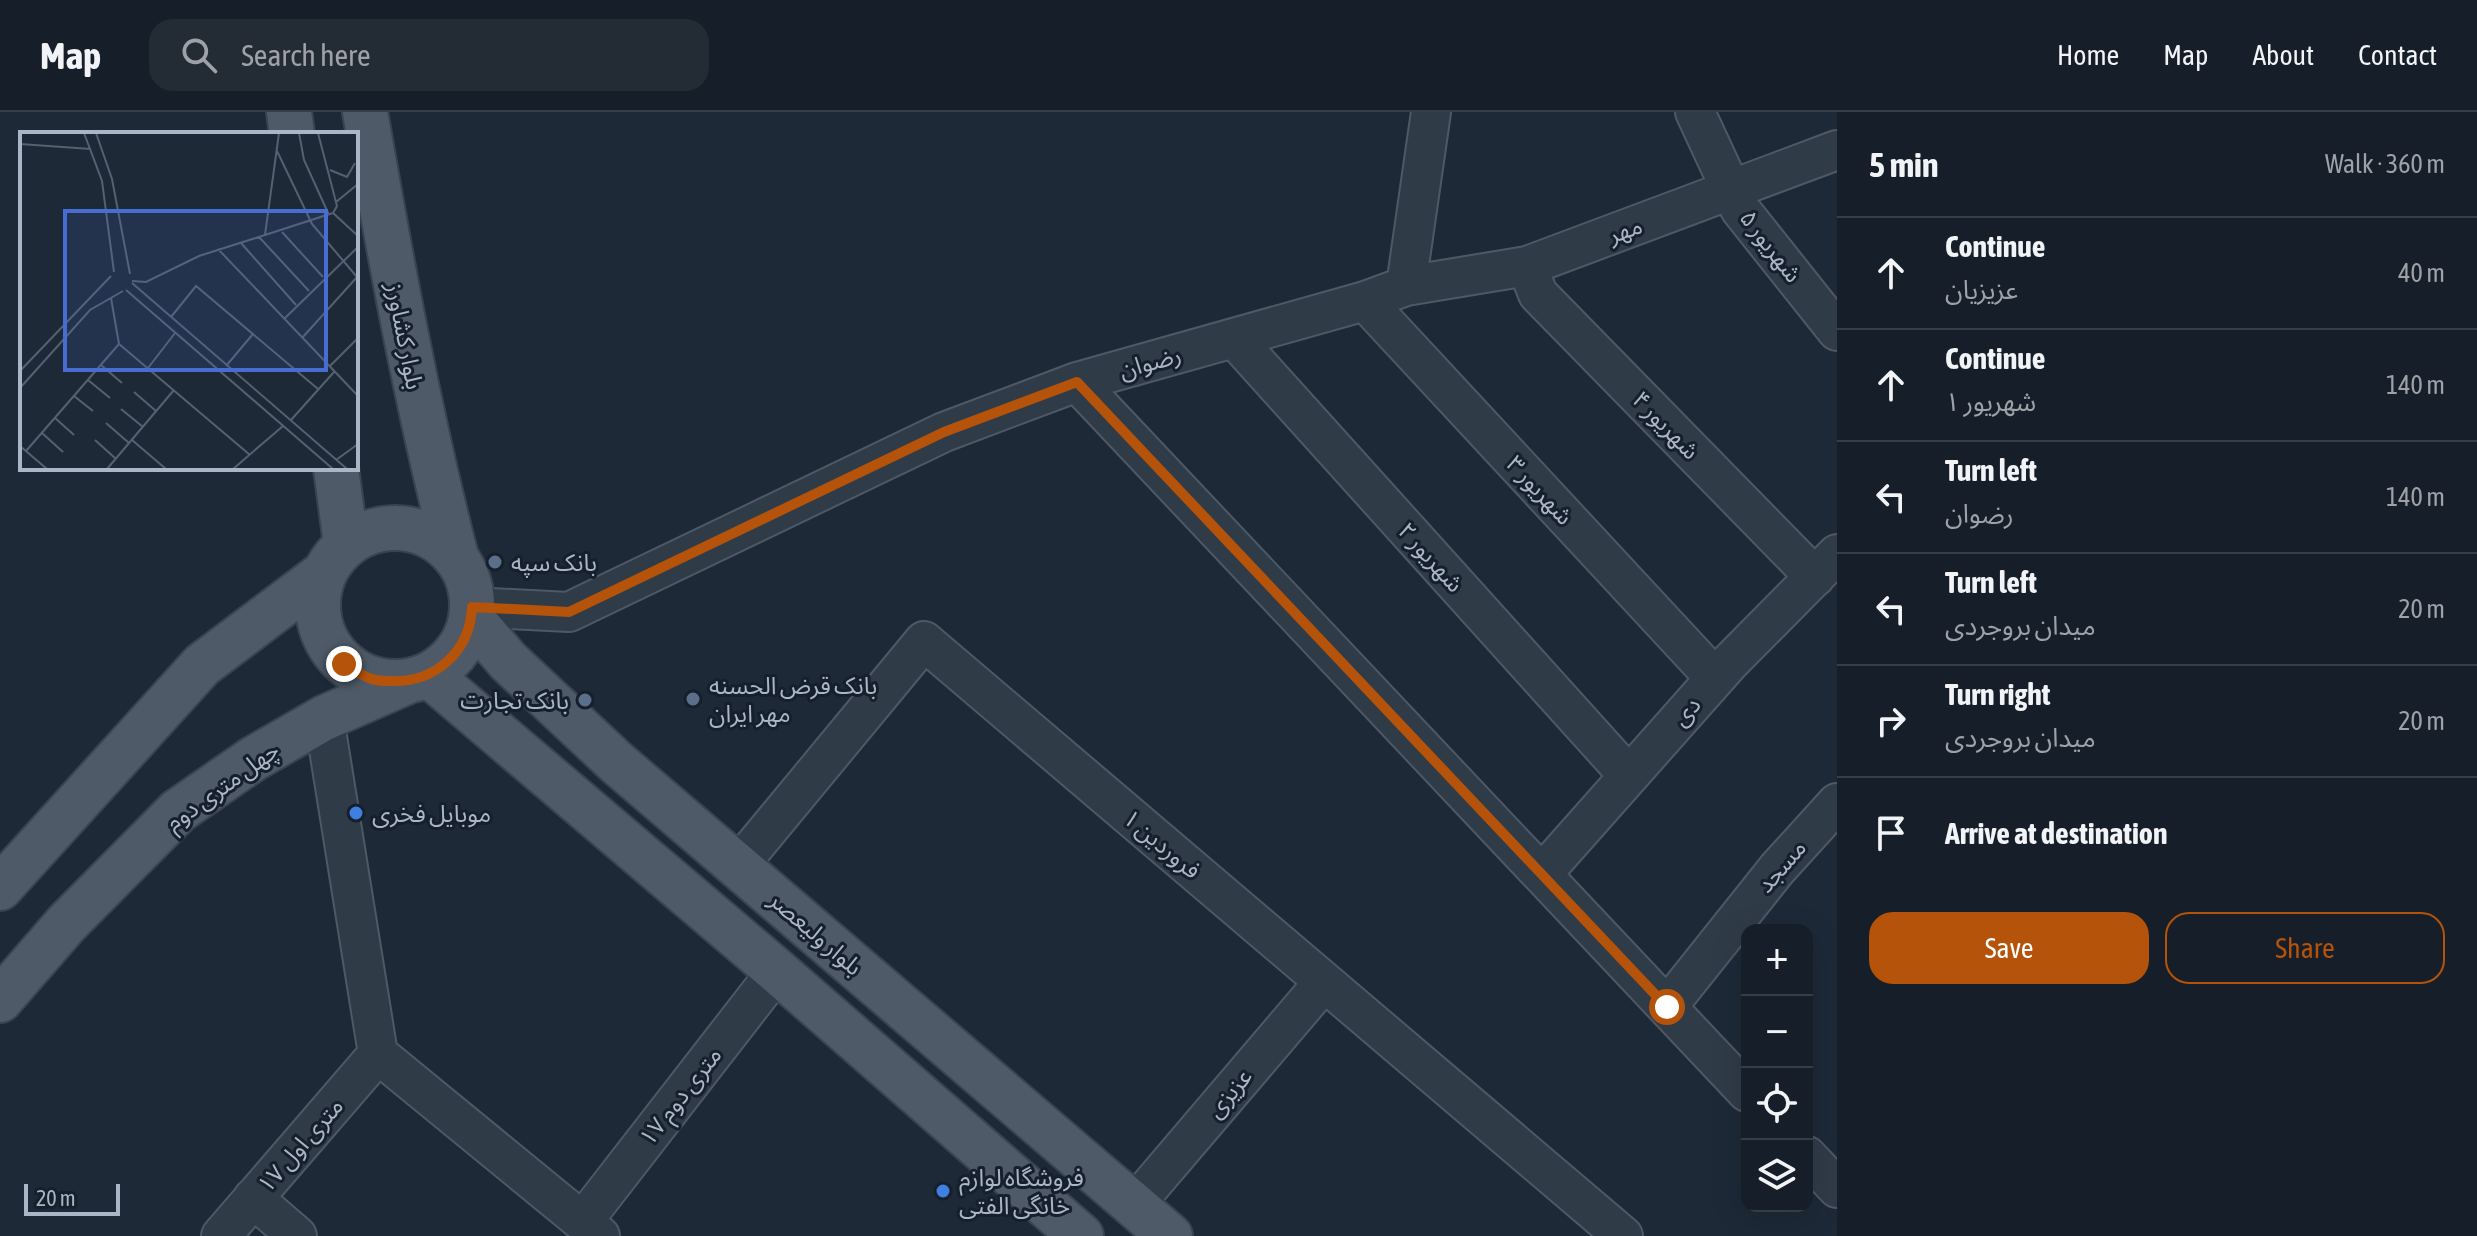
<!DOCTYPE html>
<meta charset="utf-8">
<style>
body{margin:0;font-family:"Asap Condensed","Noto Sans Arabic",sans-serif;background:#232c35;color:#f1f3f6}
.controls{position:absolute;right:24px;bottom:24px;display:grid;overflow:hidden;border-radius:16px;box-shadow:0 8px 32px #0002}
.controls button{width:72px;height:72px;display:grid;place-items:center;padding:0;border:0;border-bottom:2px solid #353d46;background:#161f29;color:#f1f3f6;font:40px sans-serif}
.scale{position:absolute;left:24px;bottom:20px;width:96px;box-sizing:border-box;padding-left:8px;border:4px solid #aab5c5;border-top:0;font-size:22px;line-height:28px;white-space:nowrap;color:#aab5c5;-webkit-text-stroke:6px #16202c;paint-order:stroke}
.stop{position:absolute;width:24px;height:24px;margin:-18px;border:6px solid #b45309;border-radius:50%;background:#fff}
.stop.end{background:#b45309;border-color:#fff;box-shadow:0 2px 8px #0008}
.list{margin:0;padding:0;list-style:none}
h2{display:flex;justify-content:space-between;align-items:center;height:104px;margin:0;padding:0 32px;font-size:34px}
h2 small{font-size:26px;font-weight:400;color:#9ea2a8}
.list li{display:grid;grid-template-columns:52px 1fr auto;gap:24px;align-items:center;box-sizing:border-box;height:112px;padding:0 32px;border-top:2px solid #353d46}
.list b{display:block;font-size:30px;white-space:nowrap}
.list p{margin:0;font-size:26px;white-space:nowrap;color:#9ea2a8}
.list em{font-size:26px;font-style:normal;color:#9ea2a8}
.actions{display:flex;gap:16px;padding:24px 32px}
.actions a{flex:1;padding:18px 0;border:2px solid #b45309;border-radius:24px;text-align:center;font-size:28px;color:#b45309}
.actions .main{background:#b45309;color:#fff}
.icon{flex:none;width:44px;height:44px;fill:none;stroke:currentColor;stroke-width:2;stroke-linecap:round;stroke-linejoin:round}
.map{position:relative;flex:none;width:1837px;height:1124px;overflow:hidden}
header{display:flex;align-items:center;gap:48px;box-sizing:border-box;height:112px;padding:0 40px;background:#161f29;border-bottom:2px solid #353d46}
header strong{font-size:38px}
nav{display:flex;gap:44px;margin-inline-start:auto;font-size:28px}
.search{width:560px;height:72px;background:#232c35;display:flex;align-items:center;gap:20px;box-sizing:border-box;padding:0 28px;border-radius:24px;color:#9ea2a8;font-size:30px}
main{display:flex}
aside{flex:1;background:#161f29}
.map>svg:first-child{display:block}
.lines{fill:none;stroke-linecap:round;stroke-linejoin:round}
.minor-casing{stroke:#4e5866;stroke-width:42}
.major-casing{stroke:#3a4451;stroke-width:48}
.minor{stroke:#303b48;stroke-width:38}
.major{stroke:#4e5a68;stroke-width:44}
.route{stroke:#b45309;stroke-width:10}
.service-dot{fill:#5c6f8a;stroke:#16202c;stroke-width:3}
.shop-dot{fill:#3f7fe0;stroke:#16202c;stroke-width:3}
.labels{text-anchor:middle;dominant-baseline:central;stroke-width:6;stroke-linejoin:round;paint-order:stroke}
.street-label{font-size:24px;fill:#aab5c5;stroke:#16202c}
.poi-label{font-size:24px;fill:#aab5c5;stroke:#16202c;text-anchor:start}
.inset-road{fill:none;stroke:#556170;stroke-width:2}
.view{fill:#476dd2;fill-opacity:0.15;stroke:#476dd2;stroke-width:4}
.inset-edge{fill:none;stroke:#aab5c5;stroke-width:4}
</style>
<header>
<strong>Map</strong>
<div class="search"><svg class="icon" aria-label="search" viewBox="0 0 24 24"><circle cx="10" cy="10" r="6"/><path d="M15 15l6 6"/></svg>Search here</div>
<nav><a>Home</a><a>Map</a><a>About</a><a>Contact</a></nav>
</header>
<main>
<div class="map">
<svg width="1837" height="1124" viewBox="0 0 1837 1124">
<rect width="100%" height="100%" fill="#1d2937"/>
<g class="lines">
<g class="minor-casing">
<path id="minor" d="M1695 0 1740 97 1837 219
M1527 154 1538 182 1815 465
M1406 174 1527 154 1837 38
M1365 189 1715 566
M1234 226 1629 664
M1077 270 1747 980
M472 495 569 500 944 320 1077 270 1365 189 1406 174 1431 0
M324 606 378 942
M738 754 924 529 1623 1124
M1542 762 1729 551 1837 442
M1667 895 1777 757 1837 691
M378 942 600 1124
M1807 1044 1837 1076
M253 1086 297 1124
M1134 1093 1324 870
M583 1109 777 859
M221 1124 378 942"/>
</g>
<g class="major-casing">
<path id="major" d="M289 0 292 22
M365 0C391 150 418 298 456 445
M336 356 346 432
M318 493a77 77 0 1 1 154 0a77 77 0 1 1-154 0Z
M472 507 508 549 616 650 1170 1124
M429 563 777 859 1081 1124
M0 776 202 553 323 462
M0 888 66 812 178 699 253 647 324 606 406 570"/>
</g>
<use href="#minor" class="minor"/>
<use href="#major" class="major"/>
</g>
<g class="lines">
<path class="route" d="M344 552C353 557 362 564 372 567 377 569 384 569 390 569 435 571 470 540 472 495L569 500 944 320 1077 270 1667 895"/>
</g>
<g class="service-dot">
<circle cx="495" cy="450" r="8"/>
<circle cx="693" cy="587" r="8"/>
<circle cx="585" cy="588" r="8"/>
</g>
<g class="shop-dot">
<circle cx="356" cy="701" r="8"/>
<circle cx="943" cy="1079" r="8"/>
</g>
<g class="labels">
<g class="street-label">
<text transform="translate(1625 118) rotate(-20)">مهر</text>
<text transform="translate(1771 134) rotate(52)">شهریور ۵</text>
<text transform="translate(405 224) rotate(79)">بلوار کشاورز</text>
<text transform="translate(1150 250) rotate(-16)">رضوان</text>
<text transform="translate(1666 313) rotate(46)">شهریور ۴</text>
<text transform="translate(1540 378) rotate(47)">شهریور ۳</text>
<text transform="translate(1431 445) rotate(48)">شهریور ۲</text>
<text transform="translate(1686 599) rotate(-48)">دی</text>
<text transform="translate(222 674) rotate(-36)">چهل متری دوم</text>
<text transform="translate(1162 732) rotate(40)">فروردین ۱</text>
<text transform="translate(1781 754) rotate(-49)">مسجد</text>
<text transform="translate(816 821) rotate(41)">بلوار ولیعصر</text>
<text transform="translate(1229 981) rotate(-50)">عزیزی</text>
<text transform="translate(680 984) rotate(-52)">۱۷ متری دوم</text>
<text transform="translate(300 1033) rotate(-49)">۱۷ متری اول</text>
</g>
<g class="poi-label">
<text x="511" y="450">بانک سپه</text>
<text x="709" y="573">بانک قرض الحسنه<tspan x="709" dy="28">مهر ایران</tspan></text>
<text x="569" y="588" text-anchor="end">بانک تجارت</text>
<text x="372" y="701">موبایل فخری</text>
<text x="959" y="1065">فروشگاه لوازم<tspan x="959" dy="28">خانگی الفتی</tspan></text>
</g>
</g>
<g transform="translate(20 20)">
<rect width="338" height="338" fill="#1d2937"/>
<path class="inset-road" d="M64 1 82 49 94 140M76 1 92 47 110 142M279 1 284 28 309 83M298 1 317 74 313 81M0 12 71 17M257 19 292 92 337 145M310 38 327 45 335 31M316 70 338 52M262 100 303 145M245 103 313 81 338 104M239 105 289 159M221 111 276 173M198 117 338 264M112 149 126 150 179 124 245 103 259 1M112 151 327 337M106 158 313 337M91 166 99 212M151 185 176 154 298 257M264 187 338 115M282 206 338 144M99 212 230 323M81 233 102 251M206 234 233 202M309 235 338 206M128 236 155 201M0 239 91 144M68 248 90 266M0 256 70 178 103 159M114 260 136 279M54 264 73 279M101 277 123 295M35 286 54 303M271 288 314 240M86 291 109 311M22 301 43 320M75 308 96 327M112 308 146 337M0 314 27 337M6 319 99 212M316 328 338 312M87 337 154 258M213 337 263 294"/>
<path class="view" d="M45 79H306V238H45Z"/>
<rect width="338" height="338" class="inset-edge"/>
</g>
</svg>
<div class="controls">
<button>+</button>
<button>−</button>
<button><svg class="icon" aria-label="locate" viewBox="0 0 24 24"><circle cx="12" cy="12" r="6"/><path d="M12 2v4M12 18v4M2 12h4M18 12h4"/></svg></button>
<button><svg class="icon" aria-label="layers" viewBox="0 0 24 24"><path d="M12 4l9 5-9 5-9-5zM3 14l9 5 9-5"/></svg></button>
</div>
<div class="scale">20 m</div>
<div class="stop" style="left:1667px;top:895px"></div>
<div class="stop end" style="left:344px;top:552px"></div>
</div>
<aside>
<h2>5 min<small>Walk · 360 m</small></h2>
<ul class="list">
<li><svg class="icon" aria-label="ahead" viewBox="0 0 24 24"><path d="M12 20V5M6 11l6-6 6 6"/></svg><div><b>Continue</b><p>عزیزیان</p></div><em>40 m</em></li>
<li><svg class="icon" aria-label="ahead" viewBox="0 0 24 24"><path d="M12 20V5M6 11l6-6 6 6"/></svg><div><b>Continue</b><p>شهریور ۱</p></div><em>140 m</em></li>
<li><svg class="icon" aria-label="left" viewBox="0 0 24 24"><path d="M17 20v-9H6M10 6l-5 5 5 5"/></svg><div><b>Turn left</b><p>رضوان</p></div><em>140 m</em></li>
<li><svg class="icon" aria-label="left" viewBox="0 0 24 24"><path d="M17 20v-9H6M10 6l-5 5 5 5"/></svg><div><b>Turn left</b><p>میدان بروجردی</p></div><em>20 m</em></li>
<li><svg class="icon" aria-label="right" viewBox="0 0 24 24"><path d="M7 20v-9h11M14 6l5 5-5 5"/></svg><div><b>Turn right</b><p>میدان بروجردی</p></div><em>20 m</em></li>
<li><svg class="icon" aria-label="arrive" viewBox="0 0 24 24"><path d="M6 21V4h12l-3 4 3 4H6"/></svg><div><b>Arrive at destination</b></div></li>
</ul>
<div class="actions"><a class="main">Save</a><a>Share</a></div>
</aside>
</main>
